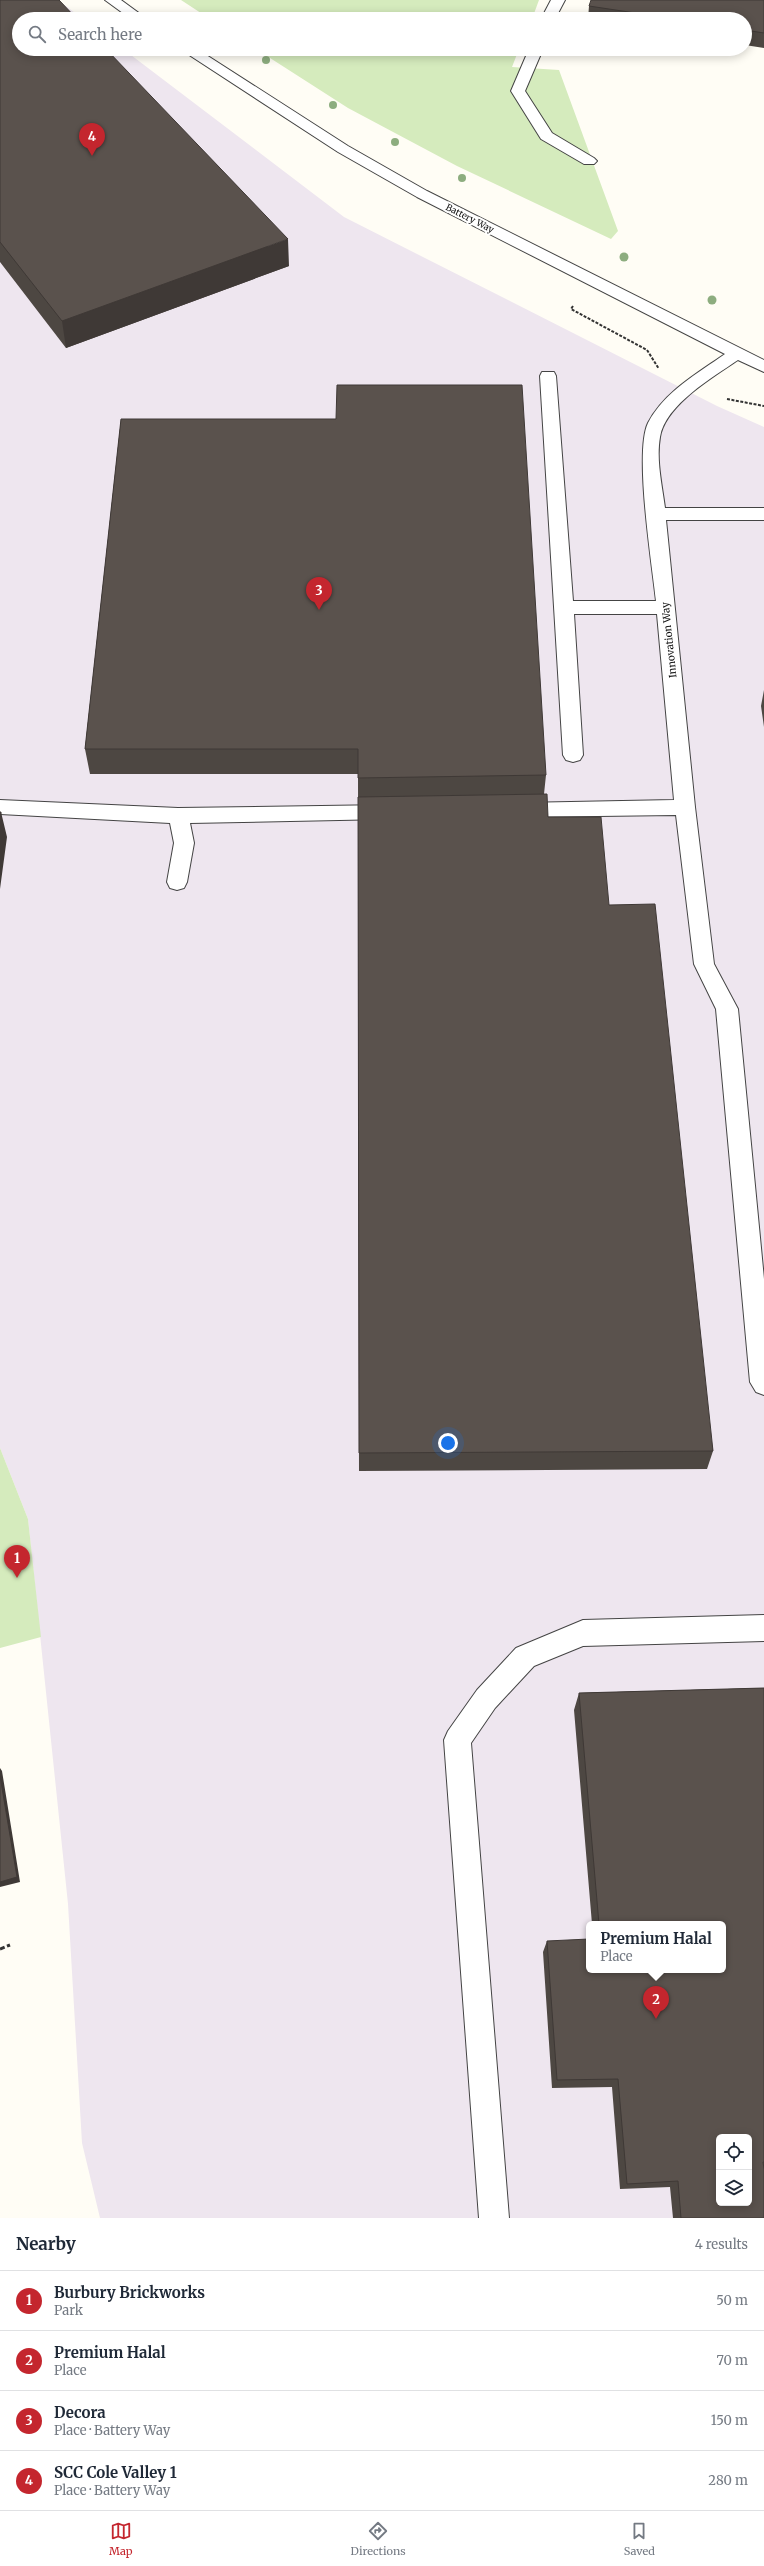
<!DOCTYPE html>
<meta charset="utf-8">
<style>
body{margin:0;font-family:Merriweather,serif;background:#f2f2f3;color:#1f2937}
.controls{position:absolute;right:12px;bottom:12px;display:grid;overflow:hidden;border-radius:6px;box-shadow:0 2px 10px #0003}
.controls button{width:36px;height:36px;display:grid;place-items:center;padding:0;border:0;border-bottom:1px solid #e0e1e3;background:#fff;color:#1f2937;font:20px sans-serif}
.you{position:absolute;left:448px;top:1443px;width:14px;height:14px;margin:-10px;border:3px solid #fff;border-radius:50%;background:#1a73e8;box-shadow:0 0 0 6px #1a73e833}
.badge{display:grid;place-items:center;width:26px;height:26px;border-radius:50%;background:#c4262e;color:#fff;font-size:13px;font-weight:700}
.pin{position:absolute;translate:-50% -33px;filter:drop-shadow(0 1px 2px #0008)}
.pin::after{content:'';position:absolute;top:21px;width:14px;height:12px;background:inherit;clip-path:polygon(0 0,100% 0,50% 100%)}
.popup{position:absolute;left:586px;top:1921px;width:140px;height:52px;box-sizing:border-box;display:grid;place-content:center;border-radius:6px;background:#fff;filter:drop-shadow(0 1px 3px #0005);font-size:13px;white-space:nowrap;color:#747a83}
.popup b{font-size:15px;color:#1f2937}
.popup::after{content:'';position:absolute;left:50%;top:100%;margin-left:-8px;border:8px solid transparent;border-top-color:#fff}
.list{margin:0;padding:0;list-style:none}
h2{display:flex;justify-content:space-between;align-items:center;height:52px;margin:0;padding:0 16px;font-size:17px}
h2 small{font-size:13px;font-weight:400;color:#747a83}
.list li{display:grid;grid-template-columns:26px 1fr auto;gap:12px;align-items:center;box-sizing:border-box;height:60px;padding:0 16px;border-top:1px solid #e0e1e3}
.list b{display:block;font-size:15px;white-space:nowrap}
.list p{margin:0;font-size:13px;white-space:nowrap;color:#747a83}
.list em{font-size:13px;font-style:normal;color:#747a83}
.icon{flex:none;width:22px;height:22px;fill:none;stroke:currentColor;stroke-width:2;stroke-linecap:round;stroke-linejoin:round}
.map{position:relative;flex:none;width:764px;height:2218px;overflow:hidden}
.search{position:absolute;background:#fff;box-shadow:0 2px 10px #0003;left:12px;right:12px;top:12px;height:44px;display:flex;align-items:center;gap:10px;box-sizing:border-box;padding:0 14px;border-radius:22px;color:#747a83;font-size:15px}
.sheet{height:292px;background:#fff}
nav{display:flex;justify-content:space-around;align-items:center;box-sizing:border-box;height:56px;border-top:1px solid #e0e1e3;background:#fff;font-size:11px;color:#747a83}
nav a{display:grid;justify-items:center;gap:2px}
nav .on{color:#c4262e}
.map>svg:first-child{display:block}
.industrial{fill:#eee6ef;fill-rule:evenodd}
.green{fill:#d5ebbd}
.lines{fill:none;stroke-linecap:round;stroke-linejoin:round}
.minor-casing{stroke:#444;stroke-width:2}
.path-far1{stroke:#333;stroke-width:2;stroke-dasharray:3 1.5;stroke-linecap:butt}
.path{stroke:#333;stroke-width:3;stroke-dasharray:5 2.5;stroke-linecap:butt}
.minor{fill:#fff;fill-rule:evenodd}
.tree{fill:#8dad7f}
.wall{fill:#4d4742}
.shaded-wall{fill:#3f3936}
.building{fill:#5a524d;stroke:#3f3936;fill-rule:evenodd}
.labels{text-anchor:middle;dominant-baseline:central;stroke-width:4;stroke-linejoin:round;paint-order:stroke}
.far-street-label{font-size:9px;fill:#111;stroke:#fff}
.street-label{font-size:10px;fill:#111;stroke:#fff}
</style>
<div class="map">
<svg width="764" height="2218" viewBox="0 0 764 2218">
<rect width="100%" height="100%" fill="#fffdf5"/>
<path class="industrial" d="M0 0H58L83 19H19V49H123L344 217 717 406 764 427V2218H100L82 2143 68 1904 28 1519 0 1448ZM589 1924H723V1970H589ZM719 2137H749V2203H719Z"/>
<path class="green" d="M181 0H539L532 19H210Z
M256 49H519L512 67 559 70 618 231 611 239 457 166 348 108Z
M0 1448 28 1519 41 1637 0 1648Z"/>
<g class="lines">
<g class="minor-casing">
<path id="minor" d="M105 0H121L147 19H131Z
M551 0H565L555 19H541Z
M180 49H197L348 146 427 191 764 360V372L738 360C713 377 665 405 660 437 656 460 662 485 665 508H764V520H666L695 807 714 964 738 1009 764 1279V1395L756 1392 750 1382 716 1009 694 964 676 815 519 817 512 815 509 810 512 805 519 803 674 800 657 614H574L583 755 580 760 573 762 566 760 563 755 540 376 542 372H554L556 376 573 601H656C652 564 634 452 648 423 664 392 698 373 725 354L417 197 338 152Z
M529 49H543L525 91 552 133 594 158 597 161 594 164H584L541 139 511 91Z
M0 800 178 808 388 805 395 807 398 812 395 817 388 819 190 823 194 843 187 882 184 888 177 890 170 888 167 882 174 843 170 823 0 814Z
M764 1615V1641L583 1646 534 1666 495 1708 471 1743 509 2218H479L444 1740 448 1731 477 1690 516 1648 583 1620Z"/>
</g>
<path class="path-far1" d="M573 306 571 309 647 350 659 369
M727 399 764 406"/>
<path class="path" d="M0 1949 10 1945"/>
<use href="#minor" class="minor"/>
</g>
<g class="tree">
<circle cx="266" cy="60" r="4"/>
<circle cx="333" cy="105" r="4"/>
<circle cx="395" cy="142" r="4"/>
<circle cx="462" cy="178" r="4"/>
<circle cx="624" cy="257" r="4.5"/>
<circle cx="712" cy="300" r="4.5"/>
</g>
<path class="wall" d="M0 0 289 266 66 348 0 262Z
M764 0V48L745 45V19H588L589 6Z
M121 419 546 775 544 794 548 817 609 905 713 1451 707 1469 359 1471 358 774H90L85 749Z
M764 690V727L761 706Z
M764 1688V2218H673L670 2187 620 2189 612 2087 552 2088 543 1952 547 1941 589 1970 723 1924H592L574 1710 579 1693Z"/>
<path class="shaded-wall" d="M288 239 289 266 66 348 62 321Z
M1 812 7 837 0 889V821Z
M0 1768 2 1771 20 1882 0 1887Z"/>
<path class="building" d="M0 0H59L77 19H19V49H106L288 239 62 321 0 242Z
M591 0H764V33L745 30V19H675L589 6Z
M337 385H522L546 775 358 778V749H85L121 419H336Z
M547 794 548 817H601L609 905 655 904 713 1451 359 1453 358 797Z
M0 812H1L0 821Z
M764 1688V2162H763L764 2169V2218H681L678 2181 627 2184 618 2079 557 2080 547 1941 589 1939V1970H723V1924H599L579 1693ZM719 2137H749V2203H719Z
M0 1776 17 1877 0 1882Z"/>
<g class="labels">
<g class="far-street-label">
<text transform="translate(470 218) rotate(27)">Battery Way</text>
</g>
<g class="street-label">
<text transform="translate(669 640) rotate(-96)">Innovation Way</text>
</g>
</g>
</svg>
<div class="controls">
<button><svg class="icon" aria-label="locate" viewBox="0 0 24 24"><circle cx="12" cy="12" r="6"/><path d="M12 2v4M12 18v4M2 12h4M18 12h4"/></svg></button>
<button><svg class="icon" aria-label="layers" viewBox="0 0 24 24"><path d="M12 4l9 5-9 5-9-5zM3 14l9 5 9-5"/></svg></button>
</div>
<div class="you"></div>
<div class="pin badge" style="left:17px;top:1578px">1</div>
<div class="pin badge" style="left:656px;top:2019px">2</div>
<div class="popup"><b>Premium Halal</b>Place</div>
<div class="pin badge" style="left:319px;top:610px">3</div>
<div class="pin badge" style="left:92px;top:156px">4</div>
<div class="search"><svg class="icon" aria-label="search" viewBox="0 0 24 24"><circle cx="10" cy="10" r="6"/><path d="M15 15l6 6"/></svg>Search here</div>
</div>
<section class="sheet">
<h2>Nearby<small>4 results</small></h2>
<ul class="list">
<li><span class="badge">1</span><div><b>Burbury Brickworks</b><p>Park</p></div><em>50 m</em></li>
<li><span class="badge">2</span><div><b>Premium Halal</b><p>Place</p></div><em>70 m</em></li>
<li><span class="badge">3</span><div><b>Decora</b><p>Place · Battery Way</p></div><em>150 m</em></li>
<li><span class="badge">4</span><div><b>SCC Cole Valley 1</b><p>Place · Battery Way</p></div><em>280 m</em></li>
</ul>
</section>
<nav>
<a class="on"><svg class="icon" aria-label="map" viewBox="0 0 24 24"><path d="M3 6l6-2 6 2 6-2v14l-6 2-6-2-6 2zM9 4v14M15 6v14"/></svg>Map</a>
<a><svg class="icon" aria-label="directions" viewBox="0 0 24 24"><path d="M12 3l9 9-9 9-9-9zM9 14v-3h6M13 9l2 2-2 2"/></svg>Directions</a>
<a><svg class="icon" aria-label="saved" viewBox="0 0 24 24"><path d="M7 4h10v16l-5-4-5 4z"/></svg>Saved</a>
</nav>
